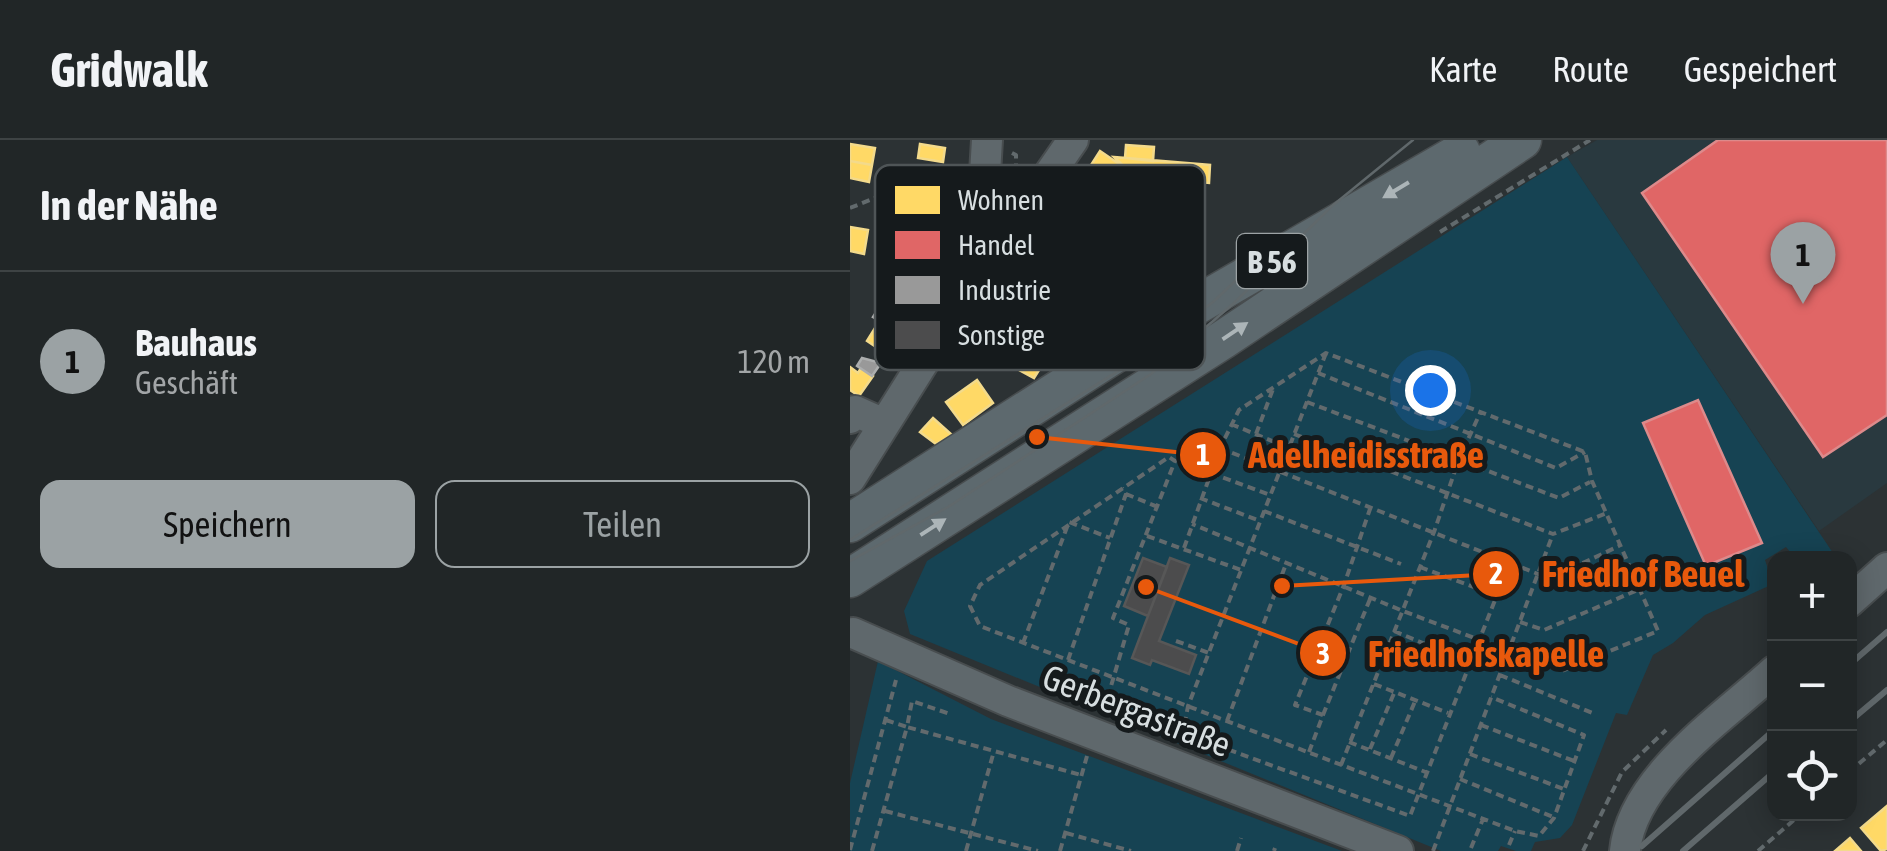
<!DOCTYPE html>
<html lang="de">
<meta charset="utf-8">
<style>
body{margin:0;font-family:"Asap Condensed",sans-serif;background:#2d3233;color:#f1f3f6}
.controls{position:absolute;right:30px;bottom:30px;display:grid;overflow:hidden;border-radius:20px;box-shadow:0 5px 25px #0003}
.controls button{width:90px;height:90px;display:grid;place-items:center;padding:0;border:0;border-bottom:2px solid #3e4344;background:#212627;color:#f1f3f6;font:50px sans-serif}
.you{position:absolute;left:580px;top:250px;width:35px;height:35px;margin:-25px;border:8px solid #fff;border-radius:50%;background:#1a73e8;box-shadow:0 0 0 15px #1a73e833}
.badge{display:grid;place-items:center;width:65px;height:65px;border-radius:50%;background:#9ba2a4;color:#111;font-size:32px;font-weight:700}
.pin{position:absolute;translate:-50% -82px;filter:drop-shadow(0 2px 5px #0008)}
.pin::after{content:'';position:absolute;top:52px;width:35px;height:30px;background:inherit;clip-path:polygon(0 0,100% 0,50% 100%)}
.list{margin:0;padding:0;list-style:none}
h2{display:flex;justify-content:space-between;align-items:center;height:130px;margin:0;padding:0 40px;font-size:42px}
h2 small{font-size:32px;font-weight:400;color:#a2a5a7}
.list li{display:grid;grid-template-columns:65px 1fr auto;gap:30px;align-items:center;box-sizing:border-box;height:180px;padding:0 40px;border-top:2px solid #3e4344}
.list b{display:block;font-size:38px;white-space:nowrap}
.list p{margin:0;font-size:32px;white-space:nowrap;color:#a2a5a7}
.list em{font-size:32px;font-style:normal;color:#a2a5a7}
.actions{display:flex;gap:20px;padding:30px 40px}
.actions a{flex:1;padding:22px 0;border:2px solid #9ba2a4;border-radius:20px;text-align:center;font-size:35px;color:#9ba2a4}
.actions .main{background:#9ba2a4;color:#111}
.icon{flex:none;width:55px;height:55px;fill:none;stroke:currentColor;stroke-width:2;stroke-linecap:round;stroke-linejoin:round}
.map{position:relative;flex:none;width:1037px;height:711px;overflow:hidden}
header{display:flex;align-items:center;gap:60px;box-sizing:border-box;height:140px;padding:0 50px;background:#212627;border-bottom:2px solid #3e4344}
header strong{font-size:48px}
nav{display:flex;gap:55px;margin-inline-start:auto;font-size:35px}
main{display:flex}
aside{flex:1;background:#212627}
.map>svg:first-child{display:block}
.built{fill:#29393f}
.green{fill:#164353}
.homes{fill:#ffd966;stroke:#f3da8b;stroke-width:2.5}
.shops{fill:#e06666;stroke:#dd8a8b;stroke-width:2.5}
.industry{fill:#999;stroke:#acaeae;stroke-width:2.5}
.building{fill:#4c4c4d;stroke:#575757;stroke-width:2.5}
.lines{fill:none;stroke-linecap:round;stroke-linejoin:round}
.minor-casing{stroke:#484d4f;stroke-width:34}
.major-casing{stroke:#484d4f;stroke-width:41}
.path{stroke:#626a6d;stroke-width:4;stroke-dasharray:8 5;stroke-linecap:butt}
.minor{stroke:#5f686c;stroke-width:30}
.major{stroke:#5d696e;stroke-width:38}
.tram{stroke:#60686b;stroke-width:2.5}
.rail{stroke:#60686b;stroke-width:6}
.oneway{fill:#acb5b8}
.labels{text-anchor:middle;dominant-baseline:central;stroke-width:10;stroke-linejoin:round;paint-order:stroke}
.shield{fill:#151a1c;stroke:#9da3a5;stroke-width:2.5}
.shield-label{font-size:32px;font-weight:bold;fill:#d7dee0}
.street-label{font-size:35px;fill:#d7dee0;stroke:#151a1c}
.key{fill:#151a1c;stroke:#4f5557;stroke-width:2.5}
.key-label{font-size:28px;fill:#d7dee0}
.leader{fill:none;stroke:#e8590c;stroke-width:4}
.callout-dot{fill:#e8590c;stroke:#151a1c;stroke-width:4}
.mark-label{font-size:30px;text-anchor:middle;font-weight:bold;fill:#fff}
.callout-label{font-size:38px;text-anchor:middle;font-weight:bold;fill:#e8590c;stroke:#151a1c;stroke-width:10;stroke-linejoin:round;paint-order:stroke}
</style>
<header>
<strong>Gridwalk</strong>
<nav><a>Karte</a><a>Route</a><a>Gespeichert</a></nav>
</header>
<main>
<aside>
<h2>In der Nähe<small></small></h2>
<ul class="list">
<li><span class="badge">1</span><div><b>Bauhaus</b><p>Geschäft</p></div><em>120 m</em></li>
</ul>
<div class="actions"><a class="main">Speichern</a><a>Teilen</a></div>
</aside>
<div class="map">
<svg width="1037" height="711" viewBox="0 0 1037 711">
<rect width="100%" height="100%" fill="#2c3234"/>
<path class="built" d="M747 0H1037V343L969 391 717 17Z"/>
<path class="green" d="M717 17 983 413 975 418H945L936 407 915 420 923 444 855 475 823 503 803 515 777 575 766 573 722 685 710 698 685 702 681 711H666L651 706 648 711H591L60 494 54 471 77 421Z
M28 521 141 579 492 711H0V643Z"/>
<path class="homes" d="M0 4 25 8 22 25 0 21Z
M70 4 95 8 93 22 68 18Z
M276 5 304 7 303 21 275 18Z
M250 11 278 30 258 61 225 50Z
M264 17 360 25 359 43 275 36 278 30Z
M0 21 22 25 19 42 0 38Z
M0 87 18 90 14 114 0 111Z
M30 180 54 196 41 217 17 201Z
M166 192 199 214 184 238 149 219Z
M0 227 8 233 11 228 23 236 9 256 0 250Z
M127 240 143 263 113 285 96 262Z
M83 278 102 295 86 304 70 292Z
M1037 666V709L1031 711 1011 688Z
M1000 698 1011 711H985Z"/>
<path class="shops" d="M868 0H1037V275L973 317 792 53Z
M848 260 912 403 856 426 793 283Z"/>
<path class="industry" d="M28 169 46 180 41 187 23 177Z
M12 218 31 223 22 236 7 226Z"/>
<path class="building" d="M293 418 317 427 298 476 274 466Z
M320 418 339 425 309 501 346 515 339 534 302 520 300 525 282 518Z"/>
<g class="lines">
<g class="minor-casing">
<path id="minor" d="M137 0 132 84 147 109
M0 278 5 271 34 284
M0 339 117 153 223 0
M999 462 1037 428
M3 493 158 561 548 711
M775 711C782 638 874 577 924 531"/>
</g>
<g class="major-casing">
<path id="major" d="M0 383 288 199 611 12
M0 438 374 199 672 0"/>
</g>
<path class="path" d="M162 13 166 15V25
M0 68 90 32 108 35
M590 92 740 0
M476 213 338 566 333 593 560 676 660 422
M468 233 706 328 735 312
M457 262 709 358 740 342
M381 284 439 308
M406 294 423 249
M444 294 703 394 757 373
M370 308 688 434 703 437 769 406
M361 333 420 355
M276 354 308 367
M350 358 410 381
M414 371 551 424
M297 396 391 430
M334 408 370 308 389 270 476 213 735 312 742 341 808 491 712 531 553 471 342 384
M570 427 645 455
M670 482 694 490 790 449
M544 491 621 523
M326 501 359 513
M173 503 219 382 260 398
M218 520 276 354 272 348
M650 535 745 574
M524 544 598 573
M254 570 279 485 263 478 325 321 319 317 130 445 120 466 130 486C308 555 486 623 665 691L689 696 704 678 734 595 641 557
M473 575 520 459
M36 580 57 587 62 561 100 574
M377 581 436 424
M631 585 724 621
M499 602 578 633
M520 609 545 551
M459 612 473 575 445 565 494 445 520 369
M620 614 714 649
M541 618 566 559
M491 625 584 392 609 319 631 271
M999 632 1037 600
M610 639 703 677
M35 671 188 711
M216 693 281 711
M659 705 665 691
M621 708 633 679
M0 710 46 540
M22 711 57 587 231 635
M116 711 144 611
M210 711 237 616
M387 711 391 698
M424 711 425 708
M583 711 703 394
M733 711 772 632 816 590
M908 711 951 674"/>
<use href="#minor" class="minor"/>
<use href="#major" class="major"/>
<path class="tram" d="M0 400 287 219 363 162 397 130
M0 421 98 367 301 234 383 164 482 66 563 0"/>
<path class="rail" d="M999 525 1037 492
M999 582 1037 550
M792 706 924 590
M833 711 924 632"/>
</g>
<defs><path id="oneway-solid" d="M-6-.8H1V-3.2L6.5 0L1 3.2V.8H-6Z" transform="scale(2.5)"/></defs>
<g class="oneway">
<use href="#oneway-solid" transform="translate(546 50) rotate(149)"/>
<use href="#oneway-solid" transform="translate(385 191) rotate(-34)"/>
<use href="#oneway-solid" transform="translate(83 387) rotate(-33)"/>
</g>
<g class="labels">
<rect class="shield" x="387" y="94" width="70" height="54" rx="8"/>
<g class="shield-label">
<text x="422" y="121">B 56</text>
</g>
<g class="street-label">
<text transform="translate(287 570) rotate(21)">Gerbergastraße</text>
</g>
</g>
<rect x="25" y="25" width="330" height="205" rx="15" class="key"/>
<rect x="45" y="46" width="45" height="28" fill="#ffd966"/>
<rect x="45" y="91" width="45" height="28" fill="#e06666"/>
<rect x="45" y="136" width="45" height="28" fill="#999"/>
<rect x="45" y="181" width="45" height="28" fill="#4c4c4d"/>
<g class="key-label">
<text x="108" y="70">Wohnen</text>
<text x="108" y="115">Handel</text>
<text x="108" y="160">Industrie</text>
<text x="108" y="205">Sonstige</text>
</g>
<path class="leader" d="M187 297L353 315M432 446L646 434M296 447L473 513"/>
<g class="callout-dot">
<circle cx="187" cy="297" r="10"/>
<circle cx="432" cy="446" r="10"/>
<circle cx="296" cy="447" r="10"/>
<circle cx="353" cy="315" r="25"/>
<circle cx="646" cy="434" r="25"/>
<circle cx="473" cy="513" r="25"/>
</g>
<g class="mark-label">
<text x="353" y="325">1</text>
<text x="646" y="444">2</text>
<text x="473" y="524">3</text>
</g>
<g class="callout-label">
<text x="516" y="328">Adelheidisstraße</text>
<text x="793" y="447">Friedhof Beuel</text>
<text x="636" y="527">Friedhofskapelle</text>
</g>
</svg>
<div class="controls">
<button>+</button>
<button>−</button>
<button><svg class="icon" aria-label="locate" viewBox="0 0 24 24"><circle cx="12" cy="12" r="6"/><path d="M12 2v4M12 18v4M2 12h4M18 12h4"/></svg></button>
</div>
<div class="you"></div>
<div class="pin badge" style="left:953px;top:164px">1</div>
</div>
</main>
